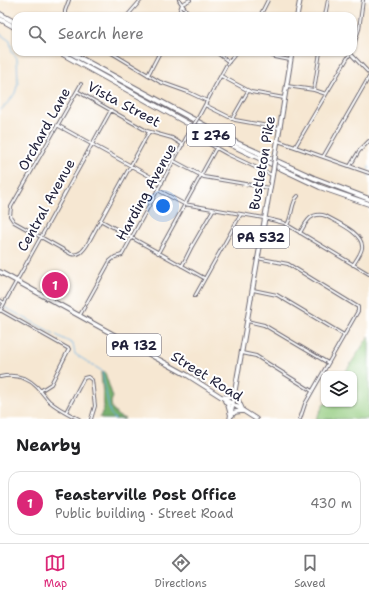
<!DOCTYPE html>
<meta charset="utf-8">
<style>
body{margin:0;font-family:"Shantell Sans",sans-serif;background:#f6f6f6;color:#202124}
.controls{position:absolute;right:12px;bottom:12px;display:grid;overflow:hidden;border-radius:8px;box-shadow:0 1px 3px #0004}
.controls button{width:36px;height:36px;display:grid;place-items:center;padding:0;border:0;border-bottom:1px solid #e0e0e0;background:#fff;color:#202124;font:20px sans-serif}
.you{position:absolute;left:163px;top:206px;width:14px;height:14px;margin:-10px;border:3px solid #fff;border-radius:50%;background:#1a73e8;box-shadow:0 0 0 6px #1a73e833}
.badge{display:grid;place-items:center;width:26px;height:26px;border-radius:50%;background:#db2777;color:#fff;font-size:13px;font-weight:700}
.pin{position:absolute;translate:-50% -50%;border:2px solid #fff;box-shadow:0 1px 4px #0006}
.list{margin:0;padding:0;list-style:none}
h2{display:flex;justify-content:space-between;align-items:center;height:52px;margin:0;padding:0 16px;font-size:17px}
h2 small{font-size:13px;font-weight:400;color:#757577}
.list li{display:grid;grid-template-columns:26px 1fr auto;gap:12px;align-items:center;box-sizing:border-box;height:64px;margin:0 8px 8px;padding:0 8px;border:1px solid #e0e0e0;border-radius:12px}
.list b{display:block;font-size:15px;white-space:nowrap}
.list p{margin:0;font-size:13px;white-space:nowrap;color:#757577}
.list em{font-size:13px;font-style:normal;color:#757577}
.icon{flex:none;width:22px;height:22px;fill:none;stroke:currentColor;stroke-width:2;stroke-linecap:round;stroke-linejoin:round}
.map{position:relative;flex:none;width:369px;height:419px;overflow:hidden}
.search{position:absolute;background:#fff;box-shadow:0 1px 3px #0004;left:12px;right:12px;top:12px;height:44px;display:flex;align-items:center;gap:10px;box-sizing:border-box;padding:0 14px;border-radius:12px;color:#757577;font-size:15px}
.sheet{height:124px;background:#fff}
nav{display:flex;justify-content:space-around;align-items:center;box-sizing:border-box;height:56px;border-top:1px solid #e0e0e0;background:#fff;font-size:11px;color:#757577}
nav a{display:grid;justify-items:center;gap:2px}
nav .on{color:#db2777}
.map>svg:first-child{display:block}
.green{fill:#94cc80;stroke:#5b775e}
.forest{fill:#77b06e;stroke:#4c6954}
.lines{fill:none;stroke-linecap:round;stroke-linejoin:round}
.stream{stroke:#6bb0e1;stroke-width:1}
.minor-casing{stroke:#6c6770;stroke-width:4}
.primary-casing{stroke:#6c6770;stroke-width:5.5}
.motorway-casing{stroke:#6c6770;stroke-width:6}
.minor{stroke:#fff;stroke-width:2}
.primary{stroke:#fff;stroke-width:3.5}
.motorway{stroke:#fff;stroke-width:4}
.minor-bridge-casing{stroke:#6c6770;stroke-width:4;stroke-linecap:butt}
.primary-bridge-casing{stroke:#6c6770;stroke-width:5.5;stroke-linecap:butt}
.minor-bridge{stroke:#fff;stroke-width:2}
.primary-bridge{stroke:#fff;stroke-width:3.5}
.labels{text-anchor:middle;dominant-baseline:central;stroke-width:4;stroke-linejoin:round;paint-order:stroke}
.shield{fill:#fff;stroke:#646476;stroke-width:1}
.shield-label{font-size:13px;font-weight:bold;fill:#22223b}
.street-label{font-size:14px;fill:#22223b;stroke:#fff}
</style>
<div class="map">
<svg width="369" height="419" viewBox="0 0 369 419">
<rect width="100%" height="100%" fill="#fff"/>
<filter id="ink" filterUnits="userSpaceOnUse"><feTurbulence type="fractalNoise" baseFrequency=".025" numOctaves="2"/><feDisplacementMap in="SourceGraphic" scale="8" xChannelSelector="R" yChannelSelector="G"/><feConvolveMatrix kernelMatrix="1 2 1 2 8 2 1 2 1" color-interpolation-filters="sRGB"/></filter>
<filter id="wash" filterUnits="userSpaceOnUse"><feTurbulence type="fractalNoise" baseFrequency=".012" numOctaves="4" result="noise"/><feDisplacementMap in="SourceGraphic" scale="16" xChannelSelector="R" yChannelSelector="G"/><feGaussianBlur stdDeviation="0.9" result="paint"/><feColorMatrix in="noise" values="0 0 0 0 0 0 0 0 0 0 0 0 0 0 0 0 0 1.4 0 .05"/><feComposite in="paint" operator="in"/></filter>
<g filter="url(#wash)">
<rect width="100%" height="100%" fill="#f6e7d2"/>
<path class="green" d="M369 336V419H316L324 404H354V374H344Z"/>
<path class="forest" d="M101 372 105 373 113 397 111 402 112 409 118 416 125 419H104L100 417 104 407Z"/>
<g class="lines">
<path class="stream" d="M0 34 10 41 12 52 17 58 18 83 15 93 11 99 0 111
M369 169V167
M369 175V176
M0 305H1
M4 307 73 344 75 354 102 371 110 413 115 419"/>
</g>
</g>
<g filter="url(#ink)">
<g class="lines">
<g class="minor-casing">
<path id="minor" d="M179 0 190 16
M65 16V11L69 0
M127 16 141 0
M178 16 182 4 190 0
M260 16 268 0
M325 16 328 0
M353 48 359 29 363 0
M110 52 160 82 188 92 207 101
M216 52 229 62
M263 52 275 57 290 60
M349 52 369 73
M148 75 160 52
M221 76 251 92 284 98
M81 84 11 207 10 216 14 222 71 254C79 256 83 251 87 245L149 132
M287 86 314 90 326 94
M314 90 320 52
M77 91 147 131 172 138 183 145
M205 105 235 120 279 128
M199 116 227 64 237 52
M232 119 248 91
M57 125 162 183
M190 133 227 154 272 175
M278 141 369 173
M295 147 351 52
M323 157 369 77
M174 161 204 177 269 188
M350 166 359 151 369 141
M158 190 184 204 264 218 284 223 369 274
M100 220 204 278
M287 225C293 215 291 202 298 196
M300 233C306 222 311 211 326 216 336 222 364 233 362 248 361 254 356 260 353 265
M158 253 216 148
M257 258 288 264 358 307V311L305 404 300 419
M182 266 191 248 213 210
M253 290 277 295 344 335
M195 296 241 214
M0 300 4 303
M0 310 69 349 51 384 40 391
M0 311 111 110
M80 315 110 261 115 257 122 255 191 129
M247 321 264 325 328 363
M242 353 256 356 312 391
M0 377C14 374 27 377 37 387 42 392 45 397 49 401 58 409 69 414 79 419
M66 412 84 378 88 377 92 380 95 406 91 419"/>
</g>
<g class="primary-casing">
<path id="primary" d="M297 16 300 0
M275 157 292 52
M0 272 187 375 256 419
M222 397H231L235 393 243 411
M225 401 228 405 231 416 235 412 243 411
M230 419 273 171"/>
</g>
<g class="motorway-casing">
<path id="motorway" d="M0 14 16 23
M0 19 16 28
M59 52 196 128 320 187 369 204
M69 52 237 143 314 178 369 199"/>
</g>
<use href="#minor" class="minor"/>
<use href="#primary" class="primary"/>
<use href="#motorway" class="motorway"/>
<g class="minor-bridge-casing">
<path id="minor-bridge" d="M191 129 199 116"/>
</g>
<g class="primary-bridge-casing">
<path id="primary-bridge" d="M273 171 275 157"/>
</g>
<use href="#minor-bridge" class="minor-bridge"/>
<use href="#primary-bridge" class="primary-bridge"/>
</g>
</g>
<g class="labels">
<g class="shield">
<rect x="187" y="124" width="48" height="22" rx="3"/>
<rect x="233" y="226" width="56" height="22" rx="3"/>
<rect x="107" y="334" width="54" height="22" rx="3"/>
</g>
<g class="shield-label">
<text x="211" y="135">I 276</text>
<text x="261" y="237">PA 532</text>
<text x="134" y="345">PA 132</text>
</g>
<g class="street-label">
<text transform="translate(124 104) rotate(28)">Vista Street</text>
<text transform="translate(44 129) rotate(-61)">Orchard Lane</text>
<text transform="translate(262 163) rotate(-80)">Bustleton Pike</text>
<text transform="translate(146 192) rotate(-61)">Harding Avenue</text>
<text transform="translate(46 205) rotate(-61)">Central Avenue</text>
<text transform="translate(207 376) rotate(32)">Street Road</text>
</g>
</g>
</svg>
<div class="controls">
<button><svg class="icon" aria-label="layers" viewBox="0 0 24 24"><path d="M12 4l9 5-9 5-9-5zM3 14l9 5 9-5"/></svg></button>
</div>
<div class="you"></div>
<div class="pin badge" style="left:55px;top:285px">1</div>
<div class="search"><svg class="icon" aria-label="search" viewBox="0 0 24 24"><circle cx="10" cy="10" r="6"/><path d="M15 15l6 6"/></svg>Search here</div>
</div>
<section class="sheet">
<h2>Nearby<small></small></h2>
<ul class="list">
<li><span class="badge">1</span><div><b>Feasterville Post Office</b><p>Public building · Street Road</p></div><em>430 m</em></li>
</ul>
</section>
<nav>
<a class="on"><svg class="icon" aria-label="map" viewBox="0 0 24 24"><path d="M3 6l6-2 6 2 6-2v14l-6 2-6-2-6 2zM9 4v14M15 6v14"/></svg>Map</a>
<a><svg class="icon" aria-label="directions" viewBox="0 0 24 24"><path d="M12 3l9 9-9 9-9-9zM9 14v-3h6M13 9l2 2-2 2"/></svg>Directions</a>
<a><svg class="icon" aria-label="saved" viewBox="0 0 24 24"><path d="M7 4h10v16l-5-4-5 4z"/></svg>Saved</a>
</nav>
